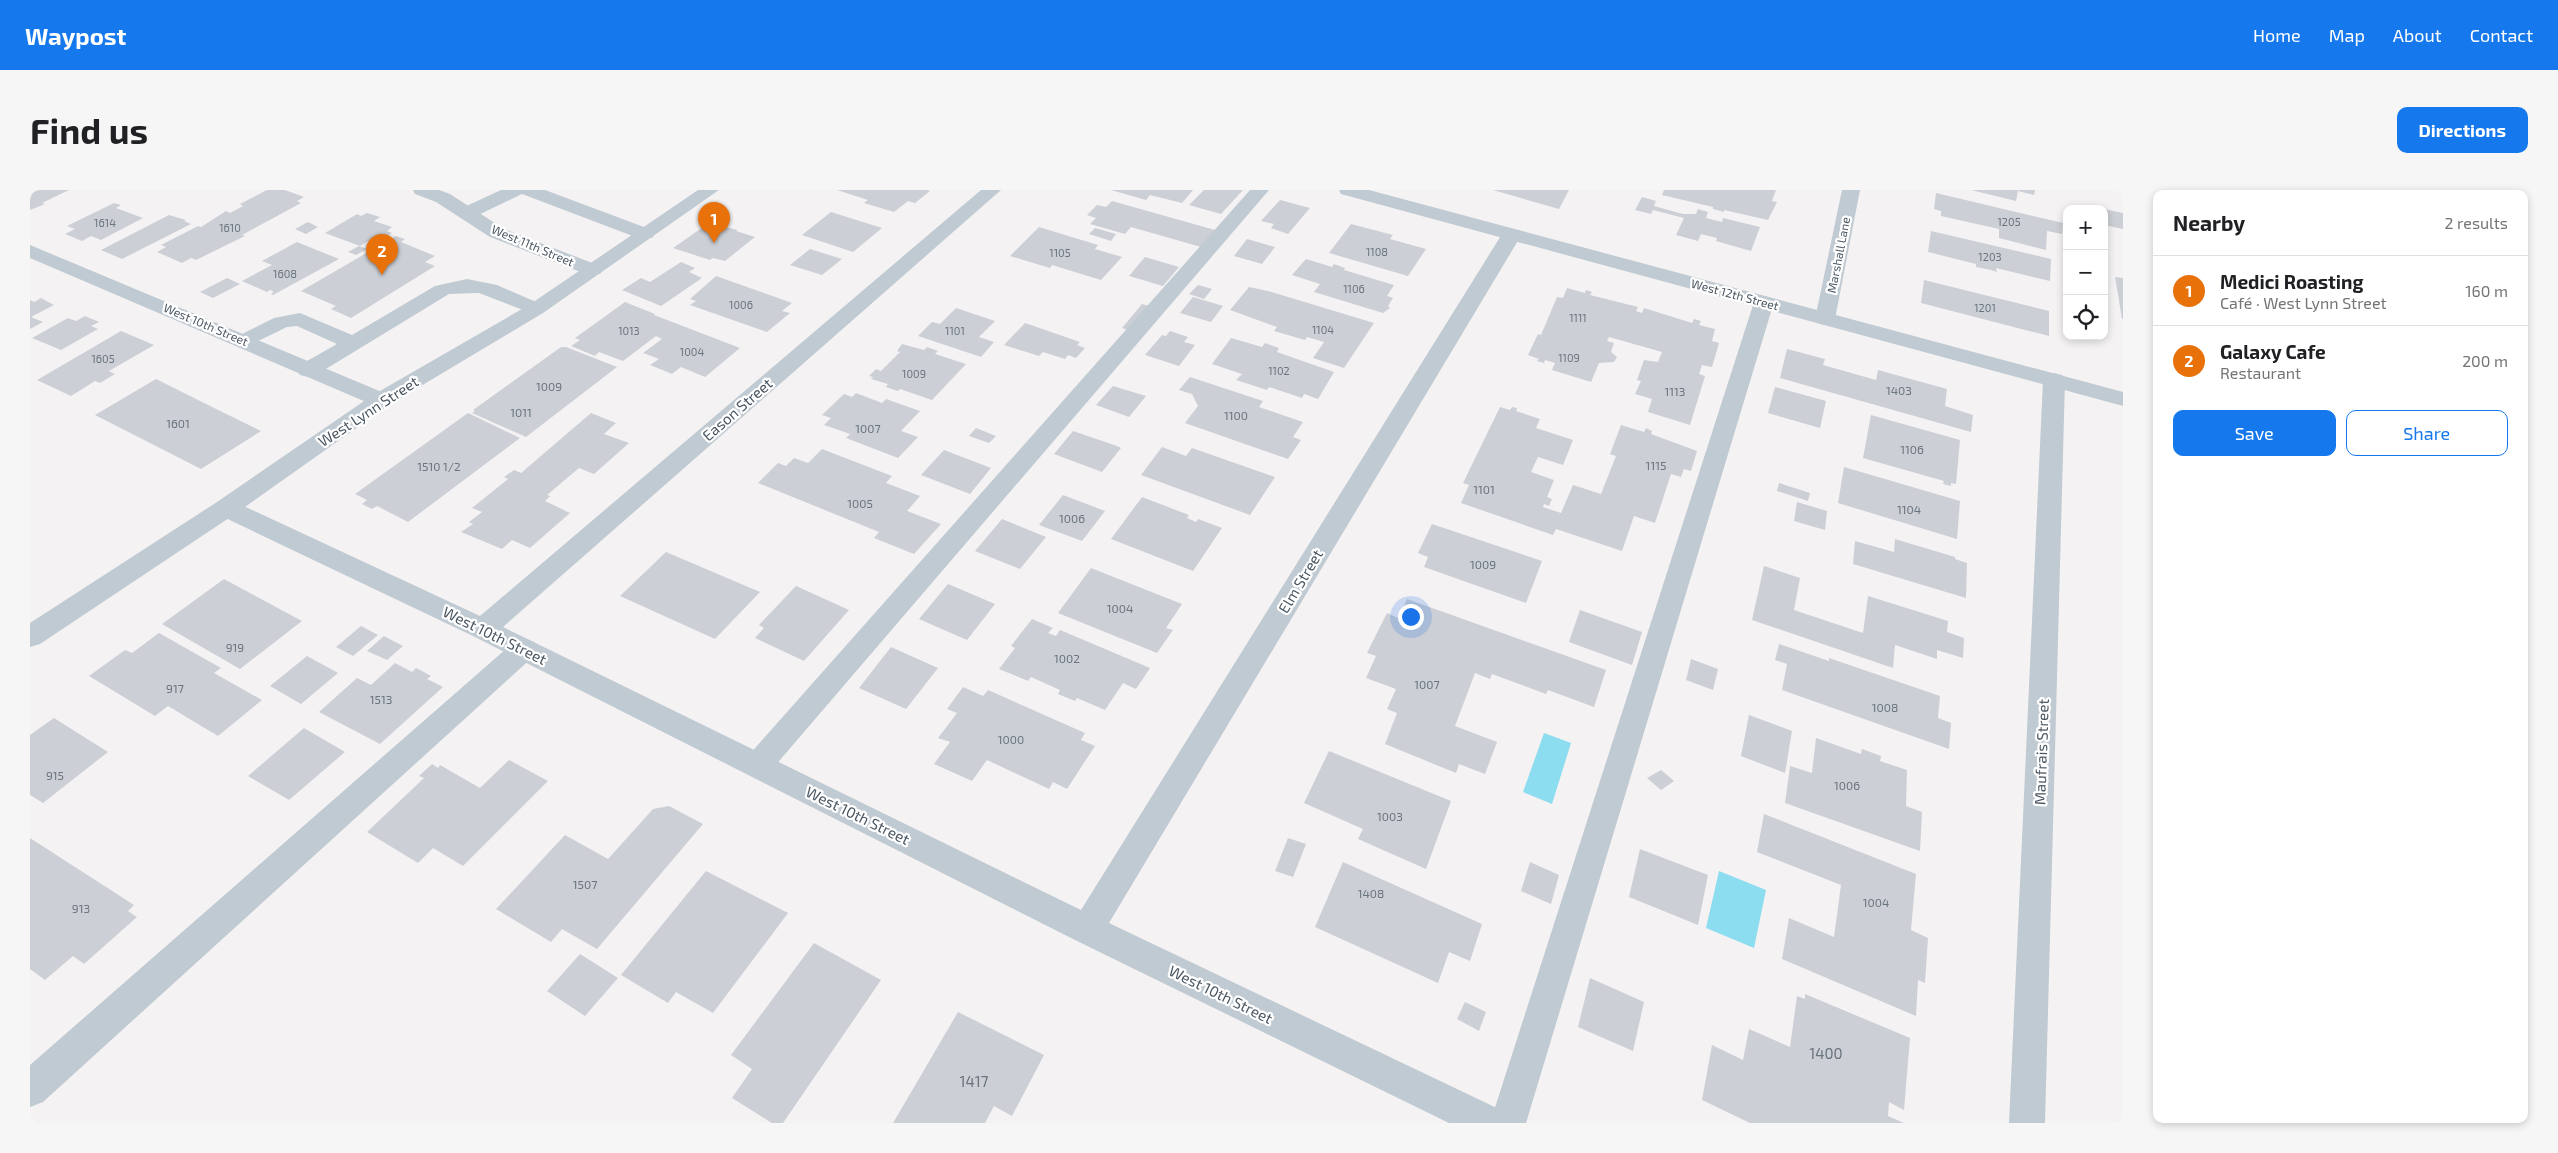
<!DOCTYPE html>
<meta charset="utf-8">
<style>
body{margin:0;font-family:"Exo 2",sans-serif;background:#f6f6f6;color:#202124}
.controls{position:absolute;right:15px;top:15px;display:grid;overflow:hidden;border-radius:10px;box-shadow:0 2px 8px #0003}
.controls button{width:45px;height:45px;display:grid;place-items:center;padding:0;border:0;border-bottom:1px solid #e0e0e0;background:#fff;color:#202124;font:25px sans-serif}
.you{position:absolute;left:1380px;top:426px;width:18px;height:18px;margin:-12px;border:4px solid #fff;border-radius:50%;background:#1a73e8;box-shadow:0 0 0 8px #1a73e833}
.badge{display:grid;place-items:center;width:32px;height:32px;border-radius:50%;background:#1578ec;color:#fff;font-size:16px;font-weight:700}
.pin{position:absolute;translate:-50% -41px;filter:drop-shadow(0 1px 2px #0008)}
.pin::after{content:'';position:absolute;top:26px;width:18px;height:15px;background:inherit;clip-path:polygon(0 0,100% 0,50% 100%)}
.list{margin:0;padding:0;list-style:none}
h2{display:flex;justify-content:space-between;align-items:center;height:65px;margin:0;padding:0 20px;font-size:21px}
h2 small{font-size:16px;font-weight:400;color:#757577}
.list li{display:grid;grid-template-columns:32px 1fr auto;gap:15px;align-items:center;box-sizing:border-box;height:70px;padding:0 20px;border-top:1px solid #e0e0e0}
.list b{display:block;font-size:19px;white-space:nowrap}
.list p{margin:0;font-size:16px;white-space:nowrap;color:#757577}
.list em{font-size:16px;font-style:normal;color:#757577}
.actions{display:flex;gap:10px;padding:15px 20px}
.actions a{flex:1;padding:11px 0;border:1px solid #1578ec;border-radius:10px;text-align:center;font-size:18px;color:#1578ec}
.actions .main{background:#1578ec;color:#fff}
.icon{flex:none;width:28px;height:28px;fill:none;stroke:currentColor;stroke-width:2;stroke-linecap:round;stroke-linejoin:round}
.map{position:relative;flex:none;width:2093px;height:933px;overflow:hidden;border-radius:10px}
header{display:flex;align-items:center;gap:30px;box-sizing:border-box;height:70px;padding:0 25px;background:#1578ec;color:#fff}
header strong{font-size:24px}
nav{display:flex;gap:28px;margin-inline-start:auto;font-size:18px}
.intro{display:flex;align-items:center;justify-content:space-between;box-sizing:border-box;height:120px;padding:0 30px}
h1{margin:0;font-size:35px}
.button{padding:12px 22px;border-radius:10px;background:#1578ec;color:#fff;font-size:18px;font-weight:700}
main{display:flex;gap:30px;padding:0 30px}
aside{flex:1;background:#fff;border-radius:10px;box-shadow:0 2px 8px #0003}
.map>svg:first-child{display:block}
.water{fill:#8dddf0}
.building{fill:#cccfd5}
.lines{fill:none;stroke-linecap:round;stroke-linejoin:round}
.service{fill:#c0cad2;fill-rule:evenodd}
.minor{fill:#c0cad2;fill-rule:evenodd}
.tertiary{fill:#c0cad2;fill-rule:evenodd}
.labels{text-anchor:middle;dominant-baseline:central;stroke-width:4.5;stroke-linejoin:round;paint-order:stroke}
.far-number-label{font-size:11px;fill:#6a747e}
.far-street-label{font-size:12px;fill:#495661;stroke:#fff}
.number-label{font-size:12px;fill:#6a747e}
.street-label{font-size:15px;fill:#495661;stroke:#fff}
.near-number-label{font-size:15px;fill:#6a747e}
</style>
<header>
<strong>Waypost</strong>
<nav><a>Home</a><a>Map</a><a>About</a><a>Contact</a></nav>
</header>
<div class="intro"><h1>Find us</h1><a class="button">Directions</a></div>
<main>
<div class="map">
<svg width="2093" height="933" viewBox="0 0 2093 933">
<rect width="100%" height="100%" fill="#f5f2f3"/>
<path class="water" d="M1514 543 1541 553 1522 614 1493 602Z
M1689 681 1736 700 1724 758 1676 738Z"/>
<path class="building" d="M0 0H39L12 13 15 14 0 20Z
M237 0H255L274 7 267 11 271 13 212 45 215 46 166 70 161 68 152 73 127 62 136 57 131 55 168 36 171 37 196 21 200 23 213 16 210 14Z
M807 0H897L900 1 885 13 878 11 864 22 834 13 838 10Z
M1081 0H1163L1152 13 1120 5 1116 10Z
M1174 0H1213L1191 24 1159 15Z
M1463 0H1539L1529 19Z
M1634 0H1746L1742 11 1747 12 1738 30 1694 20V22L1683 19V17L1632 5Z
M1941 0H2005L2004 5 1988 1 1986 11Z
M1906 3 2033 33 2032 44 2017 41 2016 60 1969 48V39L1911 26V21L1904 19Z
M1612 7 1626 11 1624 16 1653 24H1666L1668 19 1678 22 1676 28 1692 32 1693 28 1730 37 1721 61 1686 51 1687 48 1671 44 1668 51 1646 45 1654 28 1623 20 1621 24 1605 20Z
M1250 10 1280 18 1258 44 1241 38 1244 34 1231 31Z
M1082 11 1185 40 1171 57 1101 37 1095 44 1060 34 1066 28 1057 25 1067 15 1076 17Z
M84 13 91 15 86 18 113 28 71 50 61 46 52 51 35 44 45 39 37 36Z
M2074 19 2093 23V39L2074 35Z
M801 22 852 38 823 62 772 45Z
M337 23 350 27 344 31 362 37 357 41 362 43 352 49 345 47 330 56 295 43 327 24 331 26Z
M139 25 156 30 154 31 161 34 92 69 71 60Z
M278 32 288 37 276 44 265 39Z
M679 33 708 40 706 41 725 47 695 71 683 68 680 70 643 58Z
M1321 34 1363 45 1360 49 1396 59 1378 86 1299 63Z
M1009 37 1068 55 1065 59 1092 67 1071 90 1022 75 1020 78 980 66Z
M1065 38 1086 44 1081 51 1059 44Z
M1901 41 2021 69 2020 91 1966 78 1967 82 1961 80 1946 77V74L1898 62Z
M366 46 375 49 371 52 405 66 395 72 405 76 321 128 301 119 306 116 271 101Z
M1217 49 1245 57 1232 74 1204 66Z
M267 52 309 69 243 105 241 104 244 102 240 100 237 102 212 91 242 75 232 71Z
M329 56 337 59 326 65 318 62Z
M780 59 812 69 792 85 760 75Z
M1115 67 1149 77 1133 96 1099 86Z
M1276 69 1302 77 1304 74 1315 78 1314 80 1364 95 1357 106 1363 108 1358 116 1360 118 1353 123 1284 102 1290 94 1262 85Z
M651 72 665 78 659 82 672 88 631 116 592 100 611 88 620 92Z
M686 86 762 113 752 121 760 123 737 142 660 115 666 111 660 109Z
M2085 87 2093 88V129H2092Z
M197 88 210 94 183 108 170 102Z
M1894 90 2019 121V146L1891 113Z
M1168 95 1182 99 1174 109 1159 104Z
M1219 97 1238 101 1344 133 1314 178 1283 168 1294 152 1277 147 1275 150 1244 141 1247 137 1200 120Z
M1537 98 1555 103 1556 100 1562 102 1560 105 1608 117 1606 121 1612 123 1614 118 1662 133 1664 129 1671 131 1669 135 1685 139 1682 151 1689 153 1682 177 1672 175 1669 184 1675 186 1660 235 1618 222 1622 209 1605 204 1611 191 1607 190 1614 170 1628 172 1632 162 1579 147 1577 151 1584 153 1581 162 1587 167 1584 172 1569 173 1561 192 1522 180 1525 173 1515 170 1514 173 1507 171 1509 169 1498 165 1508 144 1511 145 1527 107 1533 108Z
M1163 107 1193 116 1181 132 1150 123Z
M11 108 24 115 1 127 13 132 0 139V110L4 112Z
M595 112 625 124 624 125 710 158 675 187 651 177 642 184 620 175 629 169 613 163 632 149 626 146 593 171 569 162 565 166 541 156 550 150 545 148Z
M1112 114 1123 117 1102 141 1092 138Z
M926 118 965 131 949 147 964 152 951 167 888 146 902 132 910 134Z
M55 126 69 132 61 136 68 139 31 160 2 148 38 128 46 131Z
M995 133 1050 152 1047 155 1055 158 1046 168 1038 165 1035 169 1013 162 1009 166 974 155Z
M91 141 124 155 79 181 85 184 70 193 65 191 41 206 7 190Z
M1140 141 1158 147 1154 152 1165 155 1149 176 1115 165 1132 145 1136 146Z
M1201 148 1232 157 1235 153 1249 158 1247 162 1304 182 1288 209 1274 204 1272 208 1239 197 1237 200 1206 190 1212 184 1182 174Z
M872 154 894 160 897 157 908 161 905 164 936 174 902 210 870 199 868 201 856 197 858 194 841 189 843 187 839 186 846 179 851 181 870 162 867 161Z
M531 157H536L587 177 496 247 442 223 445 221 443 220Z
M1757 159 1795 169 1793 175 1846 190 1848 180 1917 199 1915 216 1943 225 1941 242 1750 188Z
M1160 187 1233 211 1229 217 1273 232 1263 247 1271 250 1258 269 1155 233 1168 216 1162 204 1149 200Z
M126 189 174 213 231 241 171 279 65 225Z
M1083 196 1116 206 1099 227 1066 215Z
M1745 197 1796 211 1790 238 1738 223Z
M826 203 852 213 856 209 890 221 871 241 888 247 868 268 816 248 820 244 794 235 801 228 792 225 814 204 822 207Z
M1470 217 1480 220 1482 217 1487 218 1486 221 1510 229 1506 238 1543 250 1533 275 1508 267 1501 282 1524 290 1517 307 1522 309 1519 316 1514 314 1513 317 1531 323 1543 295 1571 304 1586 266 1580 264 1591 235 1614 242 1616 238 1622 241 1621 244 1667 261 1661 281 1654 279 1651 287 1641 284 1625 333 1604 326 1592 361 1526 339 1523 345 1431 313 1439 295 1433 293Z
M438 223 490 248 378 332 347 316 342 319 332 314 337 310 325 304Z
M561 223 586 233 574 244 599 253 564 284 549 278 517 305 520 306 515 311 540 323 500 358 482 350 472 359 431 342 443 334 439 332 452 322 442 318 478 289 474 287 484 280 491 283Z
M1841 225 1930 250 1926 294 1921 293V296L1913 294 1914 291 1833 268Z
M946 238 966 246 959 253 939 246Z
M1043 241 1087 256 1091 258 1072 282 1024 264Z
M1132 257 1156 266 1162 258 1245 287 1220 325 1111 285Z
M792 259 862 286 856 293 890 306 877 321 911 334 884 364 844 348 849 342 728 293 748 273 756 276 764 268 778 273Z
M914 260 961 278 940 304 891 285Z
M1814 277 1930 311 1927 349 1808 313Z
M1749 293 1780 303 1778 311 1747 301Z
M1033 305 1075 321 1052 351 1009 335Z
M1112 307 1159 325 1157 328 1166 332 1168 329 1192 338 1163 381 1081 349Z
M1767 312 1797 321 1795 340 1764 331Z
M972 329 1016 347 990 379 945 361Z
M1402 334 1512 371 1496 413 1394 377 1398 367 1388 363Z
M1865 349 1925 367V369L1937 373 1936 408 1823 374 1825 351 1864 362Z
M636 362 730 402 685 449 590 406Z
M1734 376 1770 388 1764 420 1833 443 1838 406 1918 431 1917 442 1934 448 1933 468 1907 460V469L1865 455 1863 478 1722 430Z
M1061 378 1152 414 1136 438 1143 440 1127 463 1028 423Z
M194 389 272 431 210 479 132 434Z
M918 394 965 414 937 450 889 429Z
M766 396 819 420 774 471 725 448 734 438 729 435Z
M1377 409 1576 480 1564 517 1518 500 1516 504 1462 484 1460 489 1445 483 1425 536 1467 552 1455 584 1429 574 1426 583 1355 554 1367 523 1357 519 1366 499 1336 488 1346 466 1337 463 1357 423 1368 428Z
M1550 420 1612 442 1602 475 1539 452Z
M1002 429 1023 438 1018 443 1026 446 1030 440 1120 478 1106 499 1093 493 1075 520 1047 508 1045 511 1028 504 1030 500 1001 487 998 491 969 479 985 458 981 456Z
M331 436 348 445 323 466 306 457Z
M129 443 191 478 184 483 232 510 188 546 138 516 125 526 59 486 95 460 102 463Z
M354 446 373 456 357 470 337 461Z
M1749 454 1799 471V468L1910 506 1908 528 1921 533 1919 559 1752 500 1757 474 1745 470Z
M861 457 908 478 876 519 829 498Z
M277 466 308 483 271 514 240 496Z
M1661 469 1688 479 1683 500 1656 490Z
M365 473 382 482 386 478 392 481 401 486 397 489 413 497 350 554 289 522 327 488 341 495Z
M933 497 953 506 958 500 1055 543 1051 550 1065 556 1037 599 1023 592 1019 599 957 570 942 591 904 574 920 552 908 548 927 523 917 519Z
M1719 525 1762 541 1755 583 1711 566Z
M24 528 78 562 13 613 0 605V545Z
M274 538 315 562 259 610 218 586Z
M1786 548 1831 564 1832 559 1851 566 1850 571 1877 580 1876 616 1892 622 1890 661 1755 613 1760 576 1782 583Z
M1299 561 1421 611 1396 679 1328 649 1333 639 1274 613Z
M479 570 518 591 433 676 403 658 388 673 337 642 394 588 389 586 402 574 408 578 410 575 450 598Z
M1631 580 1644 591 1631 600 1617 588Z
M639 616 673 634 567 759 532 739 521 752 466 719 535 645 578 669 623 619Z
M1734 624 1886 684 1881 740 1898 748 1895 793 1888 790 1886 826 1752 769 1759 728 1804 747 1811 695 1727 662Z
M0 648 104 715 98 721 107 727 54 774 43 766 15 790 0 779Z
M1258 648 1276 654 1263 687 1245 681Z
M1610 659 1678 685 1668 735 1599 707Z
M1313 672 1452 734 1440 771 1419 762 1408 793 1285 737Z
M1500 672 1529 685 1521 714 1491 701Z
M676 681 758 723 683 823 646 802 638 813 591 785Z
M784 753 851 790 753 933H742L702 908 722 879 701 865Z
M550 764 588 788 555 826 517 801Z
M1560 788 1614 812 1603 861 1548 837Z
M1775 804 1880 848 1874 920 1859 912 1858 926 1874 933H1720L1672 910 1682 855 1713 870 1719 839 1760 857 1767 806 1775 809Z
M1435 812 1456 822 1449 841 1427 829Z
M928 822 1014 865 982 926 964 916 955 933H863Z"/>
<g class="lines">
<path class="service" d="M471 0H515L622 40 625 44 622 48H608L492 4 444 27H430L428 23 430 19Z
M1220 0H1239L738 584 728 587 718 584 713 575 718 566Z
M437 89 467 95 513 115 516 119 513 123 506 125 449 103 419 104 286 185 278 187 270 185 267 180 270 175 307 154 267 136 257 137 216 157 208 156 205 151 208 146 244 128 270 123 322 145 405 96Z
M1734 106 1741 108 1744 112 1496 933H1460L1724 112 1727 108Z
M494 448 504 452 508 459 504 466 13 912 0 917V875L484 452Z"/>
<path class="minor" d="M383 0H409L420 4 474 39 570 76 573 80 570 84H556L460 47 406 12 385 4Z
M951 0H971L473 437 1051 720 1472 44 1475 40H1489L1492 44 1079 733 1471 920 1476 933H1419L1045 750 443 446 187 324 184 318 187 312 196 309 205 312 450 426Z
M1812 0H1830L1805 129 1802 133 1795 135 1788 133 1785 129Z
M0 55 359 205 362 210 359 215 351 217 343 215 0 68Z
M2024 183 2032 185 2035 190 2015 933H1979L2013 190 2016 185Z"/>
<path class="tertiary" d="M668 0H689L513 123 359 215 205 324 10 454 0 457V433L187 312 343 205 499 115Z
M1309 0H1339L2093 202V216L1311 4Z"/>
</g>
<g class="labels">
<g class="far-number-label">
<text x="1979" y="31">1205</text>
<text x="75" y="32">1614</text>
<text x="200" y="37">1610</text>
<text x="1347" y="61">1108</text>
<text x="1030" y="62">1105</text>
<text x="1960" y="66">1203</text>
<text x="255" y="83">1608</text>
<text x="1324" y="98">1106</text>
<text x="711" y="114">1006</text>
<text x="1955" y="117">1201</text>
<text x="1548" y="127">1111</text>
<text x="1293" y="139">1104</text>
<text x="599" y="140">1013</text>
<text x="925" y="140">1101</text>
<text x="662" y="161">1004</text>
<text x="1539" y="167">1109</text>
<text x="73" y="168">1605</text>
<text x="1249" y="180">1102</text>
<text x="884" y="183">1009</text>
</g>
<g class="far-street-label">
<text transform="translate(503 55) rotate(23)">West 11th Street</text>
<text transform="translate(1808 65) rotate(-79)">Marshall Lane</text>
<text transform="translate(1705 104) rotate(15)">West 12th Street</text>
<text transform="translate(176 134) rotate(23)">West 10th Street</text>
</g>
<g class="number-label">
<text x="519" y="196">1009</text>
<text x="1869" y="200">1403</text>
<text x="1645" y="201">1113</text>
<text x="491" y="222">1011</text>
<text x="1206" y="225">1100</text>
<text x="148" y="233">1601</text>
<text x="838" y="238">1007</text>
<text x="1882" y="259">1106</text>
<text x="1626" y="275">1115</text>
<text x="409" y="276">1510 1/2</text>
<text x="1454" y="299">1101</text>
<text x="830" y="313">1005</text>
<text x="1879" y="319">1104</text>
<text x="1042" y="328">1006</text>
<text x="1453" y="374">1009</text>
<text x="1090" y="418">1004</text>
<text x="205" y="457">919</text>
<text x="1037" y="468">1002</text>
<text x="1397" y="494">1007</text>
<text x="145" y="498">917</text>
<text x="351" y="509">1513</text>
<text x="1855" y="517">1008</text>
<text x="981" y="549">1000</text>
<text x="25" y="585">915</text>
<text x="1817" y="595">1006</text>
<text x="1360" y="626">1003</text>
<text x="555" y="694">1507</text>
<text x="1341" y="703">1408</text>
<text x="1846" y="712">1004</text>
<text x="51" y="718">913</text>
</g>
<g class="street-label">
<text transform="translate(707 219) rotate(-41)">Eason Street</text>
<text transform="translate(338 221) rotate(-33)">West Lynn Street</text>
<text transform="translate(1270 391) rotate(-59)">Elm Street</text>
<text transform="translate(465 445) rotate(26)">West 10th Street</text>
<text transform="translate(2011 562) rotate(-88)">Maufrais Street</text>
<text transform="translate(828 625) rotate(26)">West 10th Street</text>
<text transform="translate(1191 804) rotate(26)">West 10th Street</text>
</g>
<g class="near-number-label">
<text x="1796" y="863">1400</text>
<text x="944" y="891">1417</text>
</g>
</g>
</svg>
<div class="controls">
<button>+</button>
<button>−</button>
<button><svg class="icon" aria-label="locate" viewBox="0 0 24 24"><circle cx="12" cy="12" r="6"/><path d="M12 2v4M12 18v4M2 12h4M18 12h4"/></svg></button>
</div>
<div class="you"></div>
<div class="pin badge" style="left:684px;top:53px;background:#e8710a">1</div>
<div class="pin badge" style="left:352px;top:85px;background:#e8710a">2</div>
</div>
<aside>
<h2>Nearby<small>2 results</small></h2>
<ul class="list">
<li><span class="badge" style="background:#e8710a">1</span><div><b>Medici Roasting</b><p>Café · West Lynn Street</p></div><em>160 m</em></li>
<li><span class="badge" style="background:#e8710a">2</span><div><b>Galaxy Cafe</b><p>Restaurant</p></div><em>200 m</em></li>
</ul>
<div class="actions"><a class="main">Save</a><a>Share</a></div>
</aside>
</main>
